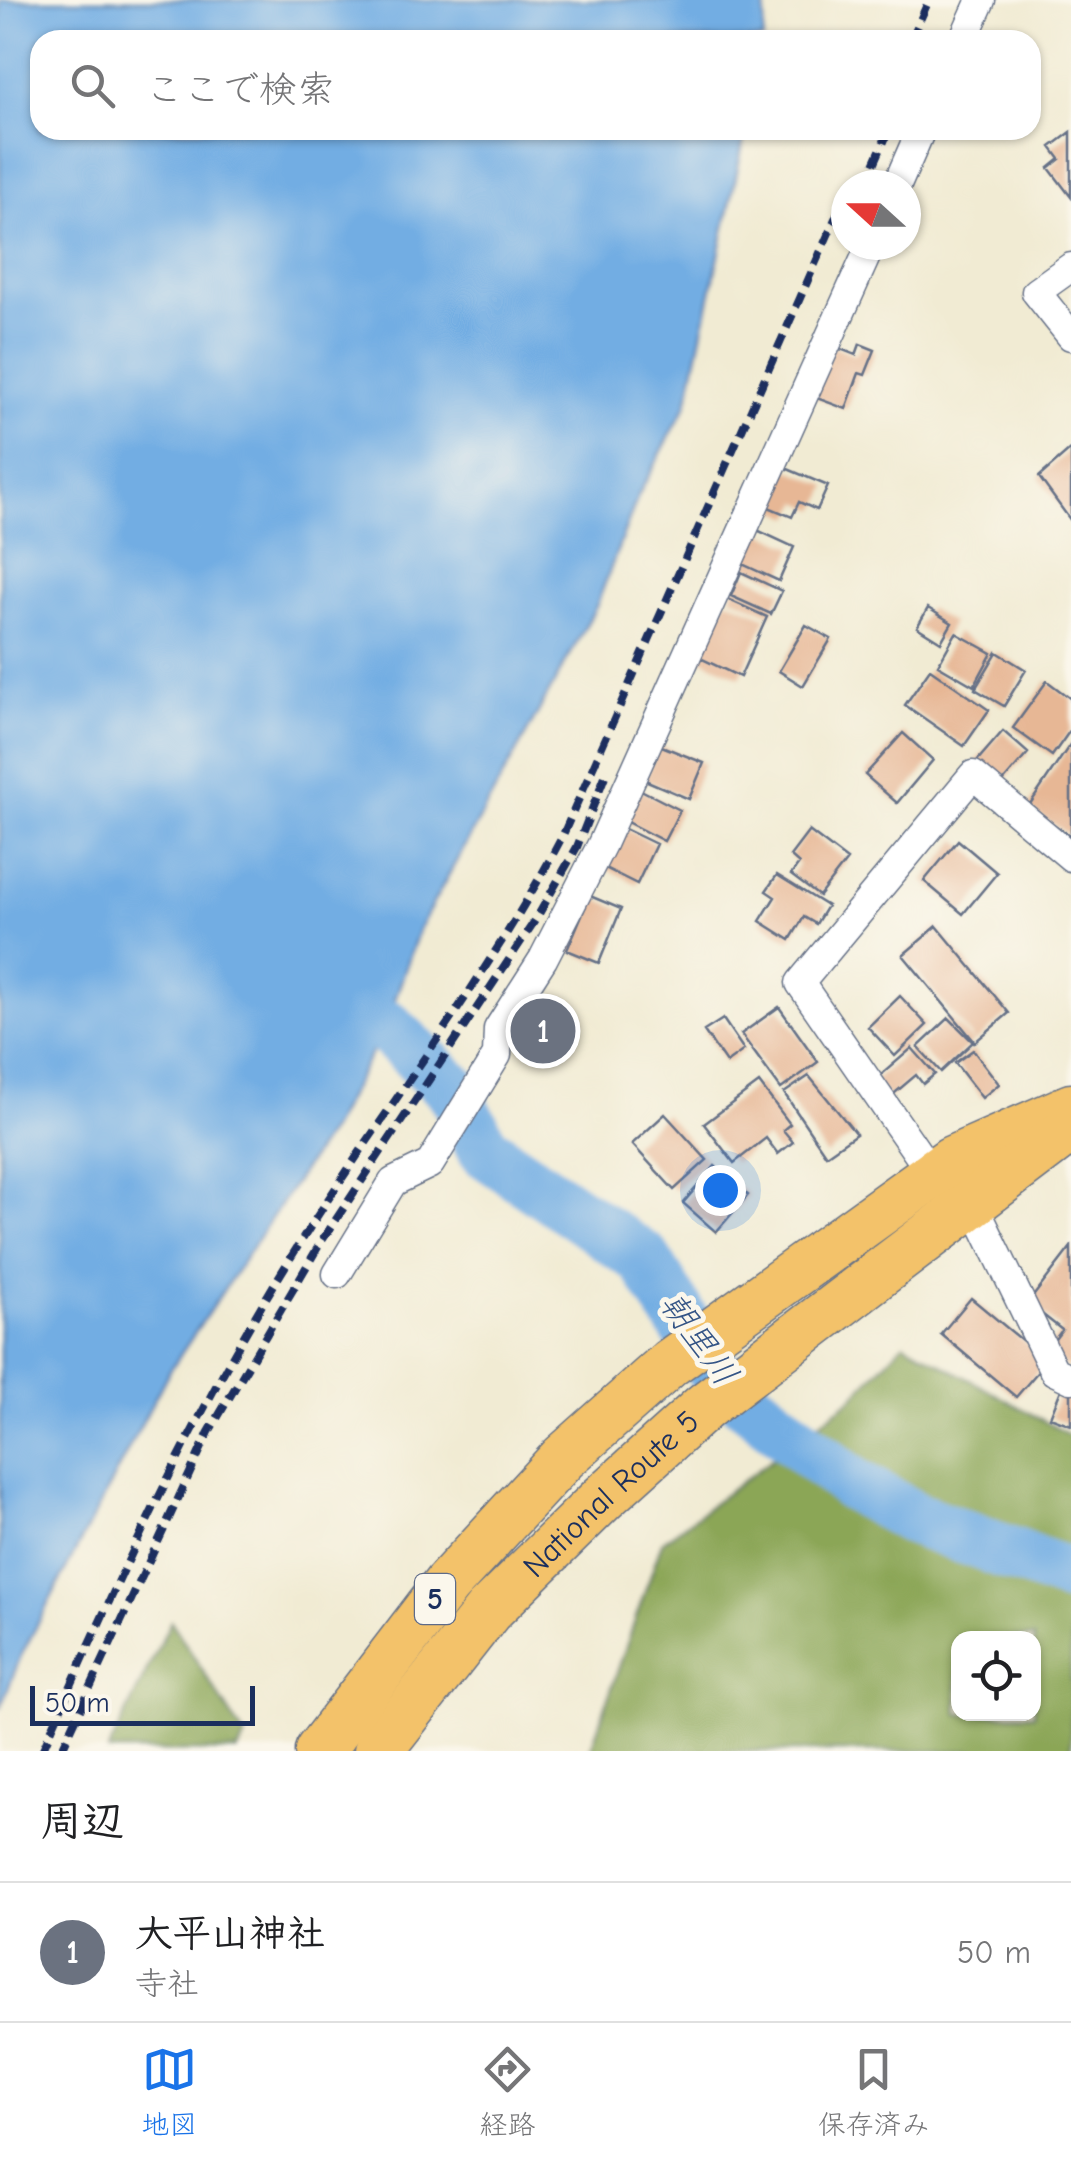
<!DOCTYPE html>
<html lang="ja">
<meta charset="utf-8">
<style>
body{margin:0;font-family:"Comic Neue","Klee One",sans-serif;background:#f2f2f2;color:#202124}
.controls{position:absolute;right:30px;bottom:30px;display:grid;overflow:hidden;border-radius:20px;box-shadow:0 2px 8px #0004}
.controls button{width:90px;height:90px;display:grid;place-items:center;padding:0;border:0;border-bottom:2px solid #e0e0e0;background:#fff;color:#202124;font:50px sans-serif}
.compass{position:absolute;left:831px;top:170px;width:90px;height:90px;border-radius:50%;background:#fff;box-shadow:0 2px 8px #0004;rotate:291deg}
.scale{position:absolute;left:30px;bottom:25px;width:225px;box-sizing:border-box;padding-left:10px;border:5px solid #1b2f5e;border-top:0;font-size:28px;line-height:35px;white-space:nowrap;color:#1b2f5e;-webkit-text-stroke:8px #fbf7ec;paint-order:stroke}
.you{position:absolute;left:720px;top:1190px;width:35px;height:35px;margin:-25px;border:8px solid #fff;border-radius:50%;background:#1a73e8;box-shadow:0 0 0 15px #1a73e833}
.badge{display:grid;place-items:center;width:65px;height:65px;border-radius:50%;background:#1a73e8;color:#fff;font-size:32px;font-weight:700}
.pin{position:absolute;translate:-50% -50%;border:5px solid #fff;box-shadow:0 2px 10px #0006}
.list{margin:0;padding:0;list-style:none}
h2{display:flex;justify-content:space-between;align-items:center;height:130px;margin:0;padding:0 40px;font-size:42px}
h2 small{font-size:32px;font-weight:400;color:#757577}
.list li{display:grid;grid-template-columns:65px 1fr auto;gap:30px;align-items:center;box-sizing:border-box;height:140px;padding:0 40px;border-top:2px solid #e0e0e0}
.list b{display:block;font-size:38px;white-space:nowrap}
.list p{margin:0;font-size:32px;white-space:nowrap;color:#757577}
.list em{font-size:32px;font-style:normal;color:#757577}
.icon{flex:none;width:55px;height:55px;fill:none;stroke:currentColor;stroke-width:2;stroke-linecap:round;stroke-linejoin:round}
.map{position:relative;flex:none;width:1071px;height:1751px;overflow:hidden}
.search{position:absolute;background:#fff;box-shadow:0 2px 8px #0004;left:30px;right:30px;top:30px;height:110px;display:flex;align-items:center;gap:25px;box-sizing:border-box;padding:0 35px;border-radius:30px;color:#757577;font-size:38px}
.sheet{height:270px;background:#fff}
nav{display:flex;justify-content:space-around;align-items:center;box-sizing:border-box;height:140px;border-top:2px solid #e0e0e0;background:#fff;font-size:28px;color:#757577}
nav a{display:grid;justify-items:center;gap:5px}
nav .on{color:#1a73e8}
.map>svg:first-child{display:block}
.forest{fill:#8ba657;stroke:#536a5a;stroke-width:2.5;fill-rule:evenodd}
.water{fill:#72ade3;stroke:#466ea0;stroke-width:2.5}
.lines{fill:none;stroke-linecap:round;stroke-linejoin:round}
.river{stroke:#72ade3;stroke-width:55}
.building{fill:#e7b795}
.street-casing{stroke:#667187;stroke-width:31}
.highway-casing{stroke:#667187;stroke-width:51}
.street{stroke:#fff;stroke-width:28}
.highway{stroke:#f3c26a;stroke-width:48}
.rail{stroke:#1b2f5e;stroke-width:8;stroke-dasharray:15 8;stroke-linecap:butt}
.labels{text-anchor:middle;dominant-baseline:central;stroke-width:10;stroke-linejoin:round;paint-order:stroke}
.shield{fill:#fbf7ec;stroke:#5e6b89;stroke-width:2.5}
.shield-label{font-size:30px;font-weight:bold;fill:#1b2f5e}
.street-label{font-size:32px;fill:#1b2f5e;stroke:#fbf7ec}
.water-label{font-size:35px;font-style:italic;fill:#355586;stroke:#fbf7ec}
</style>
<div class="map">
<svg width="1071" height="1751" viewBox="0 0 1071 1751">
<rect width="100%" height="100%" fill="#fbf7ec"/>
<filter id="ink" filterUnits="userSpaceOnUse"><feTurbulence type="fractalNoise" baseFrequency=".01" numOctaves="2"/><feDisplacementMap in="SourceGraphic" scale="20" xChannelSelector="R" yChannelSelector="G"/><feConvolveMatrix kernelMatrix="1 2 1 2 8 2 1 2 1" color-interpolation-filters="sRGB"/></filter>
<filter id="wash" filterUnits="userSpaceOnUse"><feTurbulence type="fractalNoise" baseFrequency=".0048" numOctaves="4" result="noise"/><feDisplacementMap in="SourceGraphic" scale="40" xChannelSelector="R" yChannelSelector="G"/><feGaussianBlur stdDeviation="2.25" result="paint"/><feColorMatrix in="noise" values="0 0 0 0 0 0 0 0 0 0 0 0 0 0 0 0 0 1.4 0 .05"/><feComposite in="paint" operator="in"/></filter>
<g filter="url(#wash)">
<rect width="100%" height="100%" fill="#f1ebd3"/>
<path class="forest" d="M904 1343 1071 1436V1751H590L662 1542 850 1400ZM958 1638H1034V1714H958Z
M171 1621 245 1737 238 1751H108Z"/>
<path class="water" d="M0 0H766L763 40H40V130H746L687 404 638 496 596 607 419 929 386 1026 330 1130 167 1375 20 1658 0 1709Z"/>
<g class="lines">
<path class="river" d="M386 1026 453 1090 484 1150 644 1259 719 1379 852 1484 915 1519 1071 1576"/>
</g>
<g id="blocks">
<path class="building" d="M1071 132V197L1049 168 1060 159 1051 147Z
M860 344 875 350 865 375 859 373 846 409 814 397 833 346 856 355Z
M1071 449V521L1039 477Z
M783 467 828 486 817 510 799 502 792 517 766 506Z
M757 530 794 547 779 581 742 564Z
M741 572 782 591 771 614 731 596Z
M727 599 767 617 740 677 700 658Z
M928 608 952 623 941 642 917 627Z
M806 625 831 639 803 686 779 671Z
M956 633 992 653 974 686 938 665Z
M997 652 1026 670 1004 706 975 689Z
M930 669 989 710 964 746 905 705Z
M1047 681 1071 699V729L1052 756 1013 728Z
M1003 731 1028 753 1002 783 977 761Z
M903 733 933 760 897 803 865 775Z
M1071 743V836L1028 807Z
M659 745 704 763 689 799 645 780Z
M637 788 680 810 664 841 621 819Z
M623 828 656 844 637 884 603 867Z
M809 831 847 860 819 896 791 875 799 864 790 856Z
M958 840 997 873 963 914 924 881Z
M777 875 827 906 816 924 804 917 790 940 760 921 775 897 766 891Z
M590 896 621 909 599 963 567 950Z
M937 926 1009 1013 975 1042 903 955Z
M900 996 927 1025 895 1056 868 1027Z
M779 1007 818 1062 781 1089 741 1034Z
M556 1014 560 1034 535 1040 531 1019Z
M949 1018 973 1042 941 1072 918 1047Z
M723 1019 744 1050 726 1063 704 1031Z
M912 1048 935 1074 923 1084 916 1075 889 1098 874 1081Z
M973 1050 999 1084 982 1098 955 1063Z
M809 1076 856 1134 826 1155 784 1093Z
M759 1083 790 1124 783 1130 793 1142 778 1154 766 1138 734 1163 704 1124Z
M665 1114 707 1160 674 1190 632 1144Z
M715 1166 748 1195 716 1232 683 1203Z
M1071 1247V1370L1046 1351 1062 1330 1028 1303Z
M971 1298 1047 1361 1016 1397 941 1334Z
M1063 1385 1071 1389V1425L1050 1417Z"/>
</g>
</g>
<g filter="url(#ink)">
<use href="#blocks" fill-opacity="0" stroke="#667187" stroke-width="2.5"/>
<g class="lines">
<g class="street-casing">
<path id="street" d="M963 40 981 0
M897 185 921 130
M1071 267 1036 292 1071 336
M932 1174 800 983 973 775 1071 857
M968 1193 1054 1371 1071 1379
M337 1274 393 1182 430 1164 497 1055 498 1029 543 959 602 844 871 245"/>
</g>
<g class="highway-casing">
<g id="highway">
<path d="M319 1751 447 1584 563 1458 670 1363 952 1160 1071 1108"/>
<path id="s1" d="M378 1751 488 1611 603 1498 705 1406 1071 1128"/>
</g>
</g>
<use href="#street" class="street"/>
<use href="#highway" class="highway"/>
<path class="rail" d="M911 40 929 0
M865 185 889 130
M42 1751C121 1572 201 1396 307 1232 391 1100 489 976 562 837L846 194
M61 1751 209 1432 321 1242 536 919 577 847 607 771"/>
</g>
</g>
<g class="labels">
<rect class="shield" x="415" y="1574" width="40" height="50" rx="8"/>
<g class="shield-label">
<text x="435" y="1599">5</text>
</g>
<g class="street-label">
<text stroke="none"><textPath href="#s1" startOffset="348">National Route 5</textPath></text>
</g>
<g class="water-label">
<text transform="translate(699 1339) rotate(54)">朝里川</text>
</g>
</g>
</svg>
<div class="controls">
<button><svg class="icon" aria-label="locate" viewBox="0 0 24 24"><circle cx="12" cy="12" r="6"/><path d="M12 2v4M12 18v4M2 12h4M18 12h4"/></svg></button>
</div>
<svg class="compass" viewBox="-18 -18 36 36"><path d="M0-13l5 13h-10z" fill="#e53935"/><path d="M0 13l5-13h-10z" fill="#757577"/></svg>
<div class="scale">50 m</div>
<div class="you"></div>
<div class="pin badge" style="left:543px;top:1031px;background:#6b7280">1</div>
<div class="search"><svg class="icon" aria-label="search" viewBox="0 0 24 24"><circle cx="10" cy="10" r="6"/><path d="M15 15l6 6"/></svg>ここで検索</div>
</div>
<section class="sheet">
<h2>周辺<small></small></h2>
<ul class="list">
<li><span class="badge" style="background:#6b7280">1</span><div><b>大平山神社</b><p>寺社</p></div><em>50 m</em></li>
</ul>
</section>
<nav>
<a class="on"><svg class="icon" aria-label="map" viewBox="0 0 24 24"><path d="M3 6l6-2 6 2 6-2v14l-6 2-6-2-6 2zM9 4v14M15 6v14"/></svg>地図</a>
<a><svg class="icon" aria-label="directions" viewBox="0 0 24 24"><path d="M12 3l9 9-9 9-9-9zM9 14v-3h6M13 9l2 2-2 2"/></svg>経路</a>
<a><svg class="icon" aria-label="saved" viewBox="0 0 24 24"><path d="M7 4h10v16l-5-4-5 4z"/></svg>保存済み</a>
</nav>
